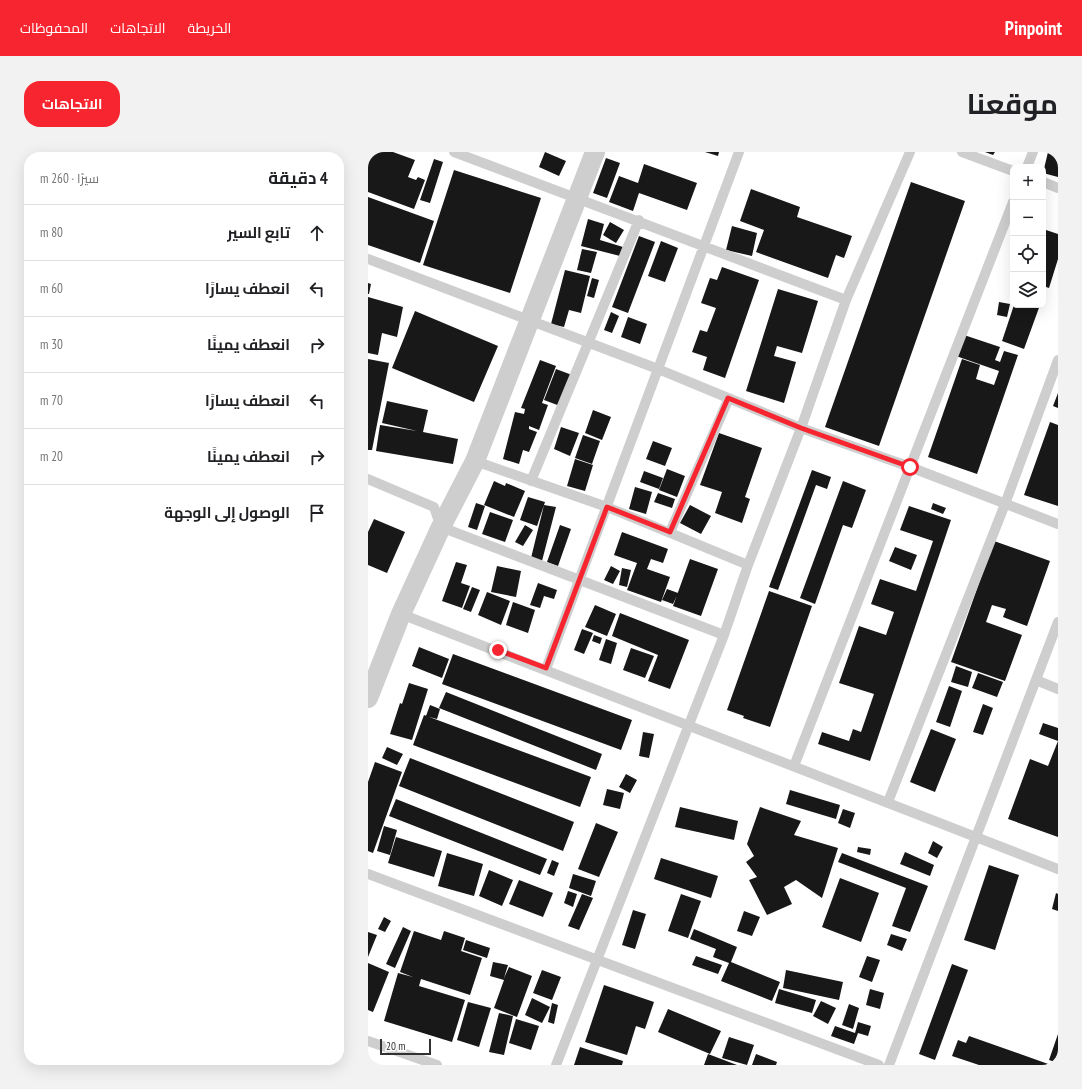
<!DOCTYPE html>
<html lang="ar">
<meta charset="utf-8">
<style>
body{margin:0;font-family:"PT Sans Narrow",Cairo,sans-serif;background:#f2f2f2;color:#202124;direction:rtl}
.controls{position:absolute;right:12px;top:12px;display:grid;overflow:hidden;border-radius:8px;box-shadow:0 4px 16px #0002}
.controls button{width:36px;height:36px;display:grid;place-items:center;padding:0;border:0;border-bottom:1px solid #e0e0e0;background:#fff;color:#202124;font:20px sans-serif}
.scale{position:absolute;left:12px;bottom:10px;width:51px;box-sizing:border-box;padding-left:4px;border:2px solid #313131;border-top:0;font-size:11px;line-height:14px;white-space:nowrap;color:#313131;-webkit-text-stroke:3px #fff;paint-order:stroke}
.stop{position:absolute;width:12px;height:12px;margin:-9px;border:3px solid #f7252f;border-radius:50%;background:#fff}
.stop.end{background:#f7252f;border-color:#fff;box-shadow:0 1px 4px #0008}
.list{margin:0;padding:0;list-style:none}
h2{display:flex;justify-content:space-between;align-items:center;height:52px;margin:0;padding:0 16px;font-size:17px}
h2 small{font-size:13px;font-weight:400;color:#757577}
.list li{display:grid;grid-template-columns:26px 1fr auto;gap:12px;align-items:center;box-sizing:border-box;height:56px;padding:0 16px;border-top:1px solid #e0e0e0}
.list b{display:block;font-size:15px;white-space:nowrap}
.list em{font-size:13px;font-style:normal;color:#757577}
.icon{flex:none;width:22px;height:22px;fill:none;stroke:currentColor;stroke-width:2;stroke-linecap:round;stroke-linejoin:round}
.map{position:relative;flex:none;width:690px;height:913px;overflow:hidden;direction:ltr;border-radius:16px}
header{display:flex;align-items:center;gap:24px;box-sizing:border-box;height:56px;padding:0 20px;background:#f7252f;color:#fff}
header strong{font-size:19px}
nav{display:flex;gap:22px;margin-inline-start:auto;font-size:14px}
.intro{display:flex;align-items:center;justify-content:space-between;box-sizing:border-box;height:96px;padding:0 24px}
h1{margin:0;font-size:28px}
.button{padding:10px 18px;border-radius:16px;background:#f7252f;color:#fff;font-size:14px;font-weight:700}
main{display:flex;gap:24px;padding:0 24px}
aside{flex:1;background:#fff;border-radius:16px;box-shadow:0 4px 16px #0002}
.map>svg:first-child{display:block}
.building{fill:#181818}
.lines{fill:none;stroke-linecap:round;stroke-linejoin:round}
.service{stroke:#cecece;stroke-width:10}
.minor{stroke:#cecece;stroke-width:20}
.route{stroke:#f7252f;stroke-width:5}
</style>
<header>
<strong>Pinpoint</strong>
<nav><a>الخريطة</a><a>الاتجاهات</a><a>المحفوظات</a></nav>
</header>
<div class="intro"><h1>موقعنا</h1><a class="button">الاتجاهات</a></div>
<main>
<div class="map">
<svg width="690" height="913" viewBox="0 0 690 913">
<rect width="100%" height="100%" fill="#fff"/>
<path class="building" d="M0 0H25L47 8 40 25 48 28 50 25 57 28 46 57 0 40Z
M177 0 198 9 191 24 171 15Z
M337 0H351L350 4Z
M617 0H627L625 3Z
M680 0H690V25L675 21Z
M238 6 252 11 239 46 225 41Z
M66 7 75 10 62 51 52 48Z
M276 12 329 31 319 58 271 41 265 59 241 50 251 24 270 31Z
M86 18 173 46 142 141 55 113Z
M543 30 597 49 511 294 457 275Z
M383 37 432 55 429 65 484 84 476 106 468 103 460 126 388 100 396 78 372 69Z
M0 45 66 69 52 111 0 93Z
M220 67 236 72 232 88 255 95 252 104 213 94Z
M242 70 256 78 248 91 235 83Z
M364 74 389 81 384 104 358 98Z
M675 77 690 82V107L681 136 675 134Z
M271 84 287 90 260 161 244 155Z
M293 89 310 96 297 130 280 124Z
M214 97 229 100 223 121 209 118Z
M354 115 391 128 357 226 335 218 339 205 324 200 332 178 339 180 348 156 333 151 342 126 349 128Z
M197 118 222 124 213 161 201 158 196 175 183 172Z
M224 126 231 128 226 146 219 144Z
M0 131 3 132 1 142H0Z
M410 137 450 149 434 201 409 194 406 204 428 210 416 251 378 239Z
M0 145 35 155 29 185 14 181 10 203 0 201Z
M631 150 642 152 639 165 629 163Z
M646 153H672L656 197 634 189Z
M47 159 130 194 106 250 24 216Z
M243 160 251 164 244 181 236 178Z
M260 165 279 172 272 192 253 185Z
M596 183 632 195 627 208 632 210 636 199 650 203 609 322 560 305 594 207 612 213 608 227 626 233 631 219 588 204Z
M0 207 21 211 4 298H0Z
M172 208 188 214 174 251 180 253 171 278 161 274V277L169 280 161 300 155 298 151 312 135 307 147 260 156 262 157 257 153 256Z
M188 217 204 223 192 254 176 248Z
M690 241V256L685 254Z
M19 249 60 258 55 280 90 287 85 312 8 299 12 273 49 279 14 271Z
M225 258 243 265 234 288 217 281Z
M682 270 690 273V354L656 343Z
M193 275 211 281 202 304 186 297Z
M351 281 394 296 377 345 382 347 374 371 347 361 354 340 332 333Z
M215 283 232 289 224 312 207 306Z
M285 289 304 296 297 314 278 307Z
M207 307 225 313 217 339 199 334Z
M299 317 317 324 309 345 291 338Z
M444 318 463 325 459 337 448 333 410 438 401 435Z
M276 319 295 326 291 337 272 330Z
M126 329 137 334 138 331 157 339 146 365 116 353Z
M475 329 498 338 484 376 475 373 447 452 432 446Z
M267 335 284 340 278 362 261 357Z
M290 341 307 347 304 356 286 350Z
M160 345 177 350 169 374 152 368Z
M108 351 117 354 109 378 100 375Z
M565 351 578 356 575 362 563 357Z
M176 353 188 355 174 409 163 406Z
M322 353 343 364 333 382 312 371Z
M541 354 583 368 502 609 450 592 454 580 481 589 485 577 493 580 506 542 471 531 491 474 518 483 526 460 503 452 512 427 548 439 565 389 532 378Z
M122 360 145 368 137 390 114 382Z
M6 367 37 380 19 421 0 413V380Z
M157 373 165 378 155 394 147 390Z
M192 373 203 377 190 414 179 410Z
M254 380 300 397 295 411 283 407 279 417 302 425 293 450 259 438 269 411 246 403Z
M626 389 682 409 659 474 635 465 638 457 624 453 618 470 654 483 637 529 583 510Z
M527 395 549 403 543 418 521 409Z
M322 407 350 417 333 464 305 454Z
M88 410 99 413 93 431 102 434 94 456 74 449Z
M129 414 153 419 148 445 123 440Z
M243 414 252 419 245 432 236 428Z
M254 416 263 418 259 435 251 433Z
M170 431 189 438 186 447 176 444 172 456 162 453Z
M104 435 112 438 103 460 95 457Z
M299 437 310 441 305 452 294 448Z
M401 439 444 454 402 575 375 566 376 564 359 558Z
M119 440 142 449 133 473 110 463Z
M145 450 167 458 160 481 138 473Z
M227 453 248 462 239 484 217 475Z
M252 461 321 488 302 537 280 529 290 503 244 484Z
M214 477 225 481 216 502 206 498Z
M226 483 234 486 232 492 224 489Z
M238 487 249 491 243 512 231 508Z
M51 495 81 507 74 526 44 514Z
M263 496 286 504 277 526 255 518Z
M85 502 264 568 253 598 74 532Z
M588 514 604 520 600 535 583 530Z
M610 521 635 530 629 545 604 536Z
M41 531 60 537 44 588 22 582 32 551 34 552Z
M581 534 594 539 582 575 568 570Z
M78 540 234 602 228 618 71 556Z
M615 552 625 556 615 583 605 580Z
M62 553 72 557 69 567 58 564Z
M56 563 223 625 212 655 45 593Z
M675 571 690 576V589L671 582Z
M563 577 588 587 567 640 542 630Z
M275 580 286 582 281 606 271 604Z
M690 589V685L640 667 662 607 680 614Z
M19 595 35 602 29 613 14 606Z
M42 606 206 670 195 699 31 634Z
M7 610 34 620 5 701 0 699V630Z
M258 622 269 628 262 641 251 635Z
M239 637 256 641 252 657 235 653Z
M422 638 472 653 468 667 418 652Z
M28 647 179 707 172 723 21 664Z
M312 655 370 669 366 688 307 675Z
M392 655 433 669 426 683 470 696 454 746 428 728 416 735 424 752 399 763 381 728 389 725 378 710 386 704 379 692Z
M475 657 487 661 482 676 470 671Z
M228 671 250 680 231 725 210 717Z
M16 674 29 678 22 703 9 699Z
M28 685 74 699 66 725 20 711Z
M565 689 575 695 569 706 560 701Z
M490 695 503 697 502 703 489 700Z
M537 700 566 713 562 724 532 712Z
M79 701 115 712 106 744 70 734Z
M474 701 560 734 542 780 524 774 538 736 470 710Z
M293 706 350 724 343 746 286 727Z
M184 708 191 711 186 724 179 721Z
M621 713 651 723 627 798 596 788Z
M121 718 145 728 134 754 111 744Z
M205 722 228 729 223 744 201 736Z
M472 726 511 741 493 790 454 775Z
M151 728 185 741 175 765 141 752Z
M200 739 209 742 205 755 196 751Z
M688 741 690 742V759L684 757Z
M214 742 225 746 211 778 200 774Z
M313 742 333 749 320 786 300 779Z
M265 758 278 762 267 797 254 793Z
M376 759 392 765 384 784 369 779Z
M16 765 23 769 17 780 10 777Z
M35 775 43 779 27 816 18 812Z
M326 777 369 795 363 810 412 830 404 849 353 829 361 811 345 805 348 797 322 787Z
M46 779 73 788 76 779 97 786 93 799 114 806 102 843 53 827 51 834 97 848 84 890 16 869 30 821 45 825 32 820Z
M0 780 9 783 0 805Z
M523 782 539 787 534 799 519 793Z
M98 788 122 796 119 806 95 798Z
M328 804 354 813 350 822 324 813Z
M499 804 512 808 504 830 491 825Z
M125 810 140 813 136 826 141 815 164 824 149 865 126 856 136 828 122 824Z
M0 811 21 820 5 860 0 858Z
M584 812 600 818 567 908 551 902Z
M174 818 193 825 184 848 165 841Z
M418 818 475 830 471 848 415 836Z
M236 833 286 850 277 877 268 874 259 903 217 890Z
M411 837 448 848 444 861 407 851Z
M502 837 516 841 512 857 498 853Z
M164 846 182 855 174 871 157 863Z
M453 849 468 856 460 872 445 864Z
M100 850 123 856 111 895 89 888Z
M184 851 190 853 186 872 180 870Z
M481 852 491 856 485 877 474 873Z
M300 857 353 879 342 902 290 880Z
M131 861 145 864 136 903 121 900Z
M148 867 171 874 163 898 141 891Z
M490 870 503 874 500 884 490 881 486 892 463 884 467 874 487 881Z
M690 882V911L681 908Z
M601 884 683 913H611L584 904 590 888 598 891Z
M361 885 386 893 379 913 354 906Z
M212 895 255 909 254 913H206Z
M340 902 369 913H336Z
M388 902 409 910 408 913H384Z"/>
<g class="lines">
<path class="service" d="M86 0 478 148
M594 0 645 19
M659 15 665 0
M675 30 690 36
M0 107 290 217 433 276 542 315 690 372
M107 309 239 355 380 413
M0 327 66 355 73 375 356 483
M163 329 271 68
M302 380 361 246
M33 462 690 717
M178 517 371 0
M668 528 690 537
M426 614 645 50
M520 650 637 352 690 208
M0 722 511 913
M0 889 69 913
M188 913 356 483 380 413 433 276 478 148 542 0
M521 913 690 470"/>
<path class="minor" d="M0 546 33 462 73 375 107 309 227 0"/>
</g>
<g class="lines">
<path class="route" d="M130 498 178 516 239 355 302 380 360 246 433 276 542 315"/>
</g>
</svg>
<div class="controls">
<button>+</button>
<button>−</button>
<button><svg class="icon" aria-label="locate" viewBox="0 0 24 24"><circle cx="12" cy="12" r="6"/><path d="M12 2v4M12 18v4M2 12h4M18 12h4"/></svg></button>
<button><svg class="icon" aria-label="layers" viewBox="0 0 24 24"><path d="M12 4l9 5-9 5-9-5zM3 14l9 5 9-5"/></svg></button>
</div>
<div class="scale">20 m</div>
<div class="stop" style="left:542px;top:315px"></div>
<div class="stop end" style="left:130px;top:498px"></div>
</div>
<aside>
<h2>4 دقيقة<small>سيرًا · 260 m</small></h2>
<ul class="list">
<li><svg class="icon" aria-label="ahead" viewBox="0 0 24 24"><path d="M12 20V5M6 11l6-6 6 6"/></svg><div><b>تابع السير</b></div><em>80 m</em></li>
<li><svg class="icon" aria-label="left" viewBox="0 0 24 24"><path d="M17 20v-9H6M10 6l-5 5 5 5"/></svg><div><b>انعطف يسارًا</b></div><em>60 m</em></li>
<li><svg class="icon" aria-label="right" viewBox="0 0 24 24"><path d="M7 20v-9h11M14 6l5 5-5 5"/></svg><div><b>انعطف يمينًا</b></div><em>30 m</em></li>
<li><svg class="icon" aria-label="left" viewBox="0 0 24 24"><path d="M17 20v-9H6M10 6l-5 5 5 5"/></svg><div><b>انعطف يسارًا</b></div><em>70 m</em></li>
<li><svg class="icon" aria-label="right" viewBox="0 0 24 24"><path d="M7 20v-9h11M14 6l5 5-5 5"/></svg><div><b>انعطف يمينًا</b></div><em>20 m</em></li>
<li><svg class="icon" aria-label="arrive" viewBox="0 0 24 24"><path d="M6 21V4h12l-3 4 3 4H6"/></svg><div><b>الوصول إلى الوجهة</b></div></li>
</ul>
</aside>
</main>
